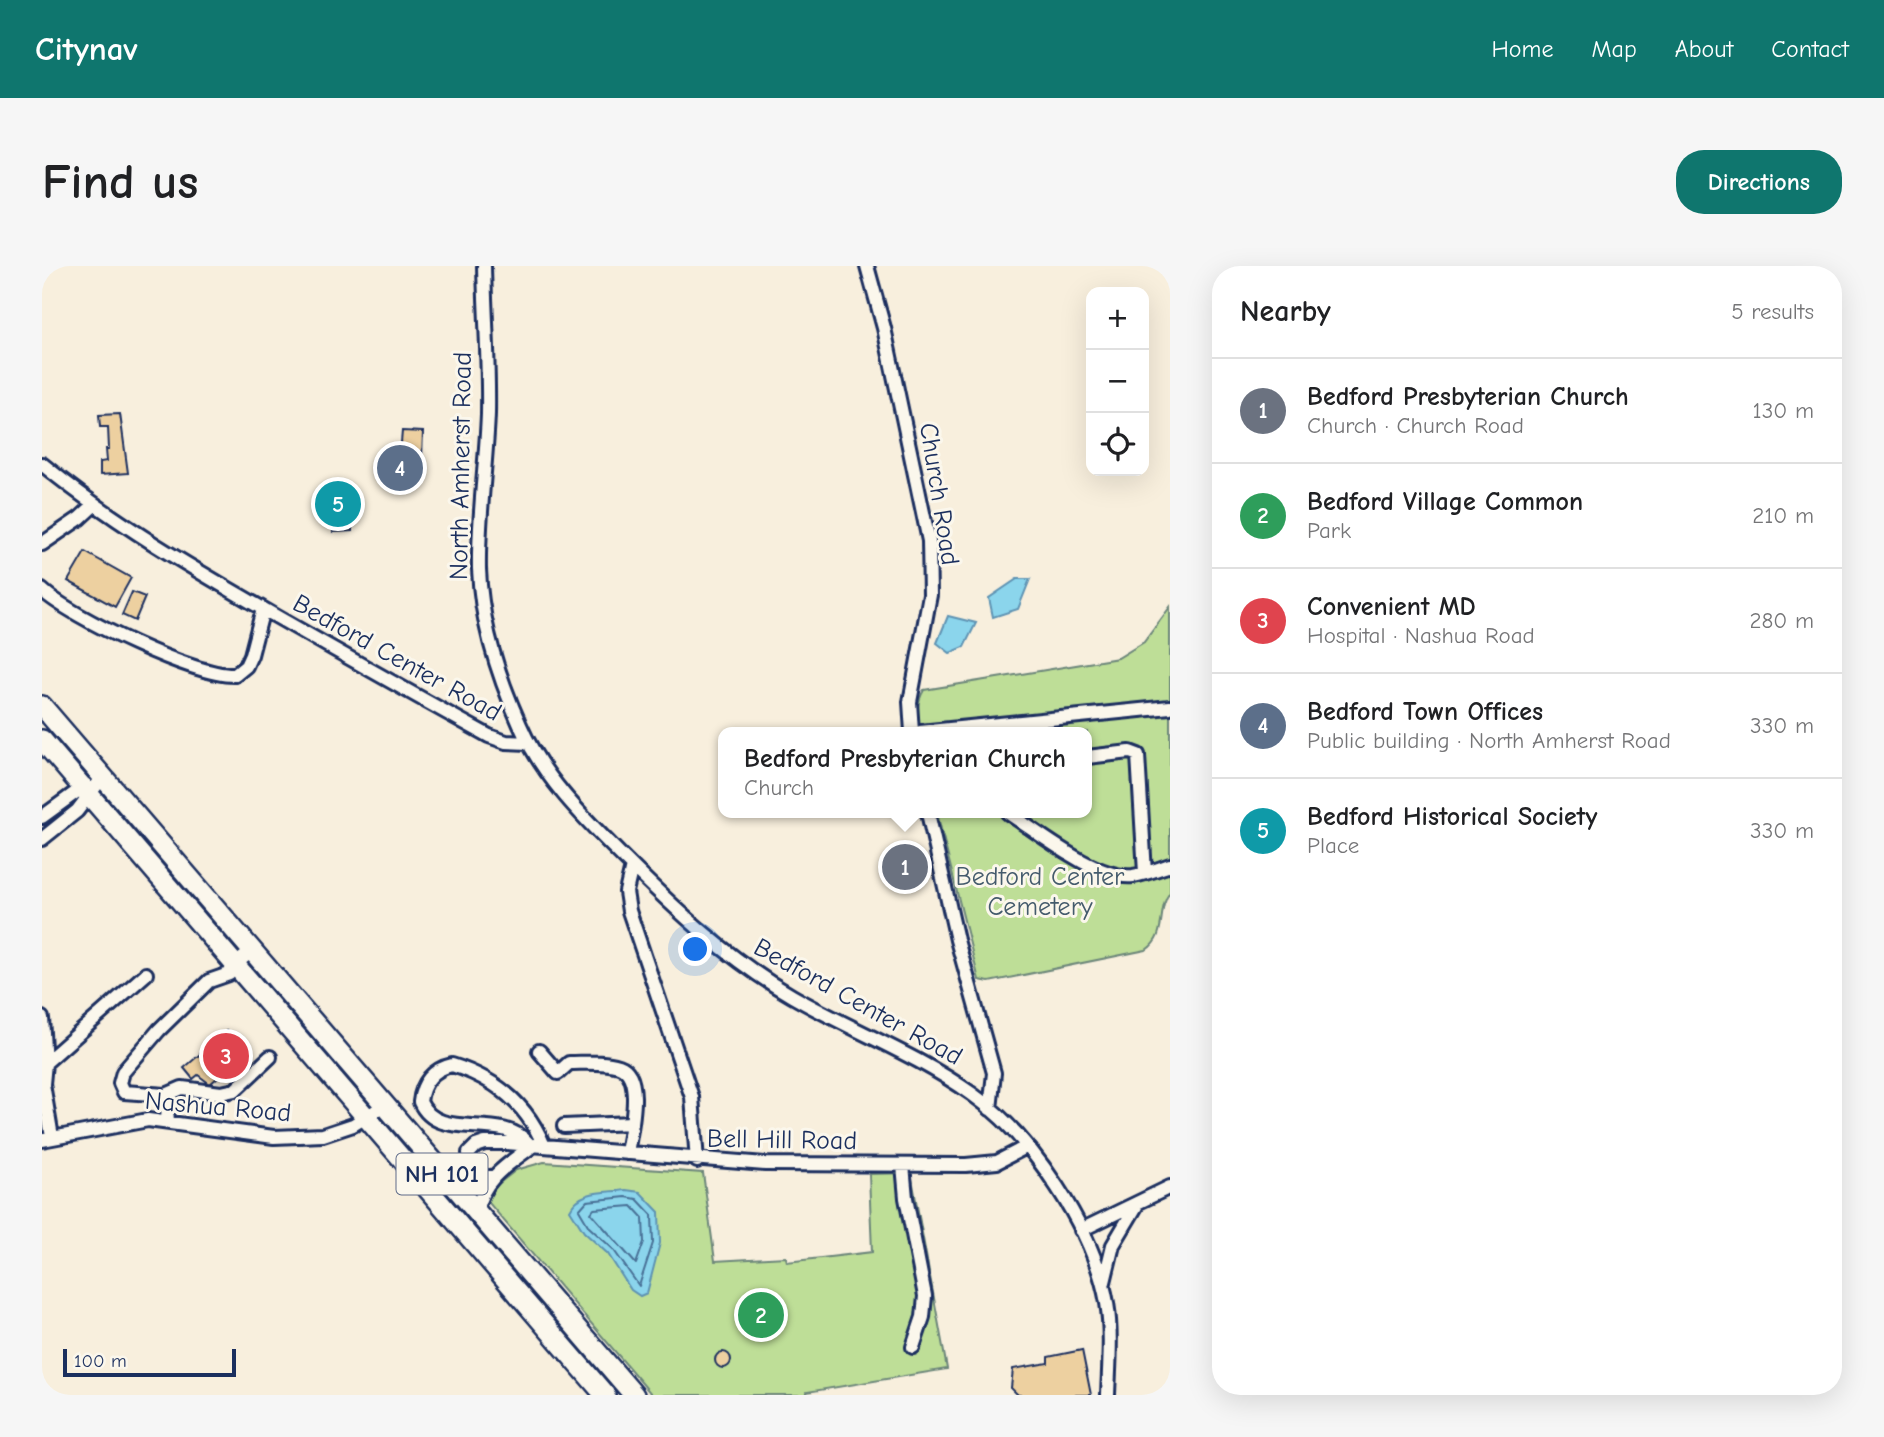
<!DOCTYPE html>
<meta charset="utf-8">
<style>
body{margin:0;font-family:"Comic Neue",sans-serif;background:#f6f6f6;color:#202124}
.controls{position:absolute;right:21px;top:21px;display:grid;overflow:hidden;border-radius:14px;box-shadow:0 7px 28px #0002}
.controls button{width:63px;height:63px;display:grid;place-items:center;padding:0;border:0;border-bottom:2px solid #e0e0e0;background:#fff;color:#202124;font:35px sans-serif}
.scale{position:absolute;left:21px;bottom:18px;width:173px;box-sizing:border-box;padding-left:7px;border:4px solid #1b2f5e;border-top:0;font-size:19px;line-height:24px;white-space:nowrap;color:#1b2f5e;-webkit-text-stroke:5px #fbf7ec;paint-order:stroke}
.you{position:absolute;left:654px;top:684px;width:24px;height:24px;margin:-18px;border:5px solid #fff;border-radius:50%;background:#1a73e8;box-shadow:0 0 0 10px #1a73e833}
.badge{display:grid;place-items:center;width:46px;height:46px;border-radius:50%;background:#0f766e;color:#fff;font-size:23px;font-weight:700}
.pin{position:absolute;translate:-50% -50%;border:4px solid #fff;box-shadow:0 2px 7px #0006}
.popup{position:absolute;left:676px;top:461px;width:374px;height:91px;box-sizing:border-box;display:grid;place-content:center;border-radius:14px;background:#fff;filter:drop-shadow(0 2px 5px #0005);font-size:23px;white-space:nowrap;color:#757577}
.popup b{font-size:26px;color:#202124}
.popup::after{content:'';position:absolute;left:50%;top:100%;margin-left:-14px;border:14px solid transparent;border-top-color:#fff}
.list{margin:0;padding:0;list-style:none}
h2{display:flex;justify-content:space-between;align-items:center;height:91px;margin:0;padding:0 28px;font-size:30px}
h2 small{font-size:23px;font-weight:400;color:#757577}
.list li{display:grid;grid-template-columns:46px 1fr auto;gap:21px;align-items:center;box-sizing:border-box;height:105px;padding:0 28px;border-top:2px solid #e0e0e0}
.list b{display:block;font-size:26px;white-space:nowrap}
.list p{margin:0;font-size:23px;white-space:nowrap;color:#757577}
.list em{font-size:23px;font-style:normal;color:#757577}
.icon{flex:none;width:38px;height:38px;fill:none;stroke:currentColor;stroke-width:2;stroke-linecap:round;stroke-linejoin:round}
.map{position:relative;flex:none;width:1128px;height:1129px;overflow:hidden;border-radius:28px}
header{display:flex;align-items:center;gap:42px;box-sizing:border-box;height:98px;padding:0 35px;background:#0f766e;color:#fff}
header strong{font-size:33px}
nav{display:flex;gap:38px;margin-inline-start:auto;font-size:24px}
.intro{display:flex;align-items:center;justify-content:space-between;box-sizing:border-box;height:168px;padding:0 42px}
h1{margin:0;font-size:49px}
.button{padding:18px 32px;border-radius:28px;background:#0f766e;color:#fff;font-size:24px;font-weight:700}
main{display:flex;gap:42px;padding:0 42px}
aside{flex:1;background:#fff;border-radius:28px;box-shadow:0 7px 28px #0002}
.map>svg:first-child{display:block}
.green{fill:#bede97;stroke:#6c867a;stroke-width:2}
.water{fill:#8bd5ec;stroke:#5e93b3;stroke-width:2}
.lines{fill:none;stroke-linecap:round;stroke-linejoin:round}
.shore{stroke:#487197;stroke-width:2}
.building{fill:#edd0a0;stroke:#1b2f5e;stroke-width:2}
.minor-casing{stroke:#1b2f5e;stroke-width:18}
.highway-casing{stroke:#1b2f5e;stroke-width:24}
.minor{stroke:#fbf7ec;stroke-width:12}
.highway{stroke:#fbf7ec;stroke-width:19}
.labels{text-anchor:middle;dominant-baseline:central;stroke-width:6;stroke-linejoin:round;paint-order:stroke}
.shield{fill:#fbf7ec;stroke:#5e6b89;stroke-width:2}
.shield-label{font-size:24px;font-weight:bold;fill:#1b2f5e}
.street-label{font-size:26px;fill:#1b2f5e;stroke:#fbf7ec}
.park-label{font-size:26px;fill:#445b6c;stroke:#fbf7ec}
</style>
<header>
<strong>Citynav</strong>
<nav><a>Home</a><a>Map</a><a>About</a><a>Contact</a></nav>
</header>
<div class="intro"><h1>Find us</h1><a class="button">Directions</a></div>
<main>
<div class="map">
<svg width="1128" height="1129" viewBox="0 0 1128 1129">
<rect width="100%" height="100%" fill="#f8efdd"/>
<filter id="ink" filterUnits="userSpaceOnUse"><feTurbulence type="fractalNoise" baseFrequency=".0143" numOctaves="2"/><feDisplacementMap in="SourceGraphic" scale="14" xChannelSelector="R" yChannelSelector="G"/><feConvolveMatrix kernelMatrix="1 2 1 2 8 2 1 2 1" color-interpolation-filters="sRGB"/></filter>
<g filter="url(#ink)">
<path class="green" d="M1128 341V626C1114 645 1126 669 1104 684L947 716 937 714 895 547H1045V466H877C875 451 874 437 882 424L1076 392 1102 376Z
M502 896 661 907 673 995 744 991 745 996 830 986 827 908 869 907 905 1103 765 1126V1129H610L441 930 474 904Z"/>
<path class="water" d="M975 313H988L976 343 951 351 947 332Z
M906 350 934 357 922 381 908 387 895 377Z
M584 924 598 926 617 946 618 977 605 1027 598 1030 589 1024 566 988 542 966 528 944C538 923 564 927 584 924Z"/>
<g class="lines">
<path class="shore" d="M584 931 595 933 610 949 611 977 597 1020 571 983 547 961 537 944 545 935Z
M590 940 601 952 602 976 594 998 549 947 552 943Z"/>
</g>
<path class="building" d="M78 148 86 207 58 209V196L65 195 64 183H67L66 161H58L57 149Z
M360 165 381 166 379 215 335 214 336 189H358Z
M290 228H302L303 249H310V265L291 266Z
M43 286 89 312 73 341 26 315Z
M90 326 103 331 93 355 80 349Z
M185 765 204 787 168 818 156 809 151 813 142 802Z
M1040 1084 1049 1129H976L969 1122 971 1103 1006 1097V1091Z
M673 1094a8 8 0 1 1 16 0a8 8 0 1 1-16 0Z"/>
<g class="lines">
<g class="minor-casing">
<path id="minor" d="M442 0C443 49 447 99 446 148 444 200 436 252 437 303 439 357 456 410 478 459 501 512 542 552 582 592 634 644 686 693 750 730 809 764 874 788 930 828 990 870 1052 964 1065 1037 1070 1067 1067 1099 1066 1129
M825 0 842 62 887 275 888 329 868 436 870 466
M0 198C73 258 155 305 237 352 307 392 376 431 447 470L464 476 486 477
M0 278 38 252 52 239
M0 324C29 351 154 411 193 409L204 400 209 389 221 343
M878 466 1128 441
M1045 491 1088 486 1096 489 1103 607
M886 547 915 674 952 807 948 843
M966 547C996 566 1054 614 1091 610 1104 608 1116 603 1128 599
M0 551 44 519
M0 573 35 545 60 512
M590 600 584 626 587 645 650 831 655 895
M210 685 192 699 187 708 167 715 117 764 81 806 78 817 82 826 124 829 140 822 179 827 193 824 228 791
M0 752 3 797
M497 785 516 807 527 797C543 797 561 795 577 800 603 809 588 866 585 887
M124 829 126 856
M522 860 590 857
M10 871 1 818 3 797 104 708
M0 874 106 854 232 871 281 869 311 859 343 839
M487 878C459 844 397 878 378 836 380 817 391 803 410 799 452 812 485 838 502 880
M861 899 864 932 883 1030 881 1051 871 1081
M450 911H440L428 902 427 887 434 880 443 877H465L723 898 924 899 955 896 984 881
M434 947C440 913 466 898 492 879
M1039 964 1128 921
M1062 1016 1071 979 1096 937"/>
</g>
<g class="highway-casing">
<path id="highway" d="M0 440 592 1129
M0 474 563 1129"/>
</g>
<use href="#minor" class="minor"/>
<use href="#highway" class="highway"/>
</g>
</g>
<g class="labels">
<rect class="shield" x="354.5" y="887.5" width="91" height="41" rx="5"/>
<g class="shield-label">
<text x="400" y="908">NH 101</text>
</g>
<g class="street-label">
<text transform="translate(419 200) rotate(-89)">North Amherst Road</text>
<text transform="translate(897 228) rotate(81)">Church Road</text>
<text transform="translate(355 392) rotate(29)">Bedford Center Road</text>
<text transform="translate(816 736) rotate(29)">Bedford Center Road</text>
<text transform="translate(176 841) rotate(5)">Nashua Road</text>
<text transform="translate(740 874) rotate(1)">Bell Hill Road</text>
</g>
<g class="park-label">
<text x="998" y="611">Bedford Center<tspan x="998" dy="30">Cemetery</tspan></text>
</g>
</g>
</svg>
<div class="controls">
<button>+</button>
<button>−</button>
<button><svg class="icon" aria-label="locate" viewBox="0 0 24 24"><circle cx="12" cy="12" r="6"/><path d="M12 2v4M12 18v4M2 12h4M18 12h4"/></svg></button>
</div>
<div class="scale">100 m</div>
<div class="you"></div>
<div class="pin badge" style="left:863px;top:601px;background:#6b7280">1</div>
<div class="popup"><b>Bedford Presbyterian Church</b>Church</div>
<div class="pin badge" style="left:719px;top:1049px;background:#2e9e5b">2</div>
<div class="pin badge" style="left:184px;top:790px;background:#e0444e">3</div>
<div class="pin badge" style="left:358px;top:202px;background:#5c6f8a">4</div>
<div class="pin badge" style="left:296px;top:238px;background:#0f9aa8">5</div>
</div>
<aside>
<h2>Nearby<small>5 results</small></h2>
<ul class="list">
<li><span class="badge" style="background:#6b7280">1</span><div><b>Bedford Presbyterian Church</b><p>Church · Church Road</p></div><em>130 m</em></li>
<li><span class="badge" style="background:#2e9e5b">2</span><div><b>Bedford Village Common</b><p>Park</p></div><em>210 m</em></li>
<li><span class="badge" style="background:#e0444e">3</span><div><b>Convenient MD</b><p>Hospital · Nashua Road</p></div><em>280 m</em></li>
<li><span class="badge" style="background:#5c6f8a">4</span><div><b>Bedford Town Offices</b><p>Public building · North Amherst Road</p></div><em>330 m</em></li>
<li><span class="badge" style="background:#0f9aa8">5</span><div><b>Bedford Historical Society</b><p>Place</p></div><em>330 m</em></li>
</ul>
</aside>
</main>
